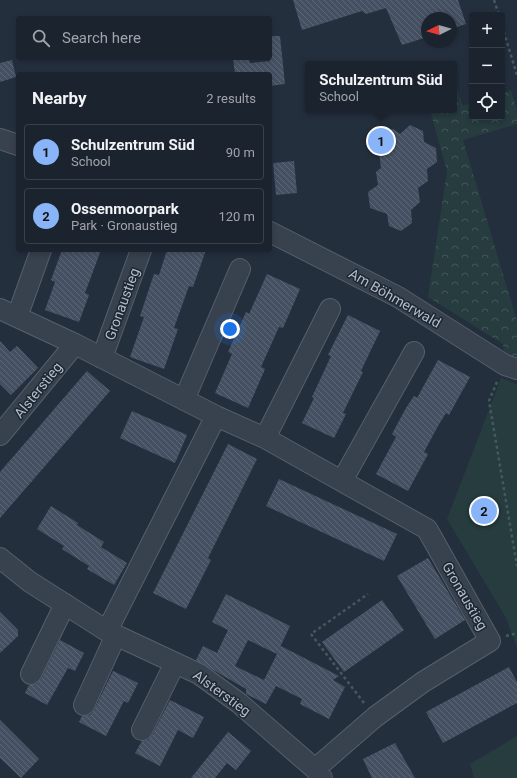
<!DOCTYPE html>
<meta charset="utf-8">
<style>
body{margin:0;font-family:Roboto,sans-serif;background:#282f3a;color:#f1f3f6}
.controls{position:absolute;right:12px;top:12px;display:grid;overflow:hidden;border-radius:4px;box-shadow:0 2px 6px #0003}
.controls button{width:36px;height:36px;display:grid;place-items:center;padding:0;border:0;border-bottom:1px solid #39404a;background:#1b232e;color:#f1f3f6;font:20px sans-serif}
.compass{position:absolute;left:421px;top:12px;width:36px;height:36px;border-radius:50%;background:#1b232e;box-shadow:0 2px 6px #0003;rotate:265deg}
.you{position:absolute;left:230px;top:329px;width:14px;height:14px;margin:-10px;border:3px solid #fff;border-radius:50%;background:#1a73e8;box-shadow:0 0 0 6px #1a73e833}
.badge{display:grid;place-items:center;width:26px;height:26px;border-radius:50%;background:#8ab4f8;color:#111;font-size:13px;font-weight:700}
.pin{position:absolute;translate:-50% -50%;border:2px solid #fff;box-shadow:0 1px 4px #0006}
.popup{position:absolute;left:305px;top:61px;width:152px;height:52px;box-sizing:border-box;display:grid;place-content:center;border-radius:4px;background:#1b232e;filter:drop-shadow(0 1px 3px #0005);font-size:13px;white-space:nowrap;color:#a0a4aa}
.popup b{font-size:15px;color:#f1f3f6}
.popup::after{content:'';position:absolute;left:50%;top:100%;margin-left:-8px;border:8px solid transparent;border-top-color:#1b232e}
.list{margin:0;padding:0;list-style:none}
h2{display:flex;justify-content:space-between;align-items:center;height:52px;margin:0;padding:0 16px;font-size:17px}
h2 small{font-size:13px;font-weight:400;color:#a0a4aa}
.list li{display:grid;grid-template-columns:26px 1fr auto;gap:12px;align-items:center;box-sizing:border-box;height:56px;margin:0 8px 8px;padding:0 8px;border:1px solid #39404a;border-radius:4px}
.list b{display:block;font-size:15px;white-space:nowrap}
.list p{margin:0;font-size:13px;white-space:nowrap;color:#a0a4aa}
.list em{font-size:13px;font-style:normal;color:#a0a4aa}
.icon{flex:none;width:22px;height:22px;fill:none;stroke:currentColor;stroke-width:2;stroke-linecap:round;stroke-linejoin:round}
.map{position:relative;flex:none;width:517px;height:778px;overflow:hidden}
.search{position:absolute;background:#1b232e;box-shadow:0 2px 6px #0003;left:16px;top:16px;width:256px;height:44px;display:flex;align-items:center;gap:10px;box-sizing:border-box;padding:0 14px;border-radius:4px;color:#a0a4aa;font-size:15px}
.panel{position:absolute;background:#1b232e;box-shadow:0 2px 6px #0003;left:16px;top:72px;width:256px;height:180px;border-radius:4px}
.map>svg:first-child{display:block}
.forest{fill:url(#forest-crowns)}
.green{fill:#263c3f}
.building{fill:url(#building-back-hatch)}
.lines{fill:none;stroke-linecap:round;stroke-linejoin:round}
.minor-casing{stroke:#565f6c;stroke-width:22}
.path{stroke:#44595c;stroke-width:2.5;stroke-dasharray:3 3;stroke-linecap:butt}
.minor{stroke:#38414e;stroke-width:20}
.labels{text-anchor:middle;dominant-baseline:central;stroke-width:3;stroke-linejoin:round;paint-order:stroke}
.street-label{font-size:14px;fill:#b4bcc9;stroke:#1d2633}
</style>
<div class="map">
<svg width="517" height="778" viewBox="0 0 517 778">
<defs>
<pattern id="forest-crowns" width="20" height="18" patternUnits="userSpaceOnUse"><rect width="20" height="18" fill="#263c3f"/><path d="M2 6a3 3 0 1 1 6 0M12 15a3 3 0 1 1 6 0" fill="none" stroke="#435659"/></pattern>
<pattern id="building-back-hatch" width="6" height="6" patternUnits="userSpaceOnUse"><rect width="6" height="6" fill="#455162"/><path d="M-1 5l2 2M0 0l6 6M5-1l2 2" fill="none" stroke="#5d6877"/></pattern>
</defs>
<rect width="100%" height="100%" fill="#242f3e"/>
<path class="forest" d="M454 80 463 106 472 103V117H502V94L511 90 517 110V124L463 140 517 321V365H505L503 344 428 297 447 171 430 110H454Z"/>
<path class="green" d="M501 378 517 384V648L506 618 447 519Z
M517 736V778H474L470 764Z"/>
<path class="building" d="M293 0H458L466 24 451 29V18H427V37L402 45 386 8 366 14 362 11 302 30Z
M270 36H280L285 84 270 86V74H235L233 59 249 58 250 63 270 61Z
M12 60 16 77 0 82V63Z
M410 125 423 131 424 142 436 148 437 162 427 169 428 181 418 188 420 202 411 210 412 223 401 231 389 226 387 214 370 208 368 192 378 185 376 172 381 168 377 136 384 130 393 129 400 134Z
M294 161 297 193 276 195 273 163Z
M62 250H101L85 293 89 295 79 322 45 310 55 282 51 280Z
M167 250H206L193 287 189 286 174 328 178 329 164 369 130 357 144 317 140 316 154 274 159 275Z
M267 274 300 289 283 328 279 327 261 367 265 369 248 408 215 393 232 354 228 352 246 312 249 314Z
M348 315 380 331 361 371 363 372 343 413 346 414 334 438 302 423 314 398 312 397 331 356 328 355Z
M0 341 10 352 17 346 38 368 11 395 0 384Z
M438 360 470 377 449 415 446 413 438 426 424 452 428 454 408 491 376 474 396 437 392 434 406 408 414 396 417 398Z
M87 371 110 391 0 518V472Z
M132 411 187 435 175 463 120 438Z
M228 444 257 459 208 558 211 560 186 609 153 593Z
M279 479 397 534 384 561 266 506Z
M51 506 78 523 77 525 104 542 101 547 127 563 114 585 87 569 89 566 62 549 64 546 37 529Z
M428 558 465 620 435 639 397 576Z
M226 594 290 626 277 654 248 640 235 666 264 680 281 646 339 676 333 680 345 687 329 719 300 704 302 699 276 686 266 704 246 694V689L196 660 203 646 217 653 228 630 212 622Z
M382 600 404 630 344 672 322 642Z
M0 612 18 630V636L0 653Z
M60 640 84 653 75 671 68 668 47 705 25 693 29 685 37 684 41 679Z
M509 667 517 682V703L443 743 426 712Z
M113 671 138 683 128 703 124 701 106 736 79 722 82 716 90 715 94 710Z
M170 700 204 717 193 738 178 730 160 766 135 753 142 741 148 740 152 735Z
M0 720 39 759 21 778 0 758Z
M228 732 251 751 236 770 227 763 215 778H191Z
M395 743 415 778H372L363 759Z"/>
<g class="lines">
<g class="minor-casing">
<path id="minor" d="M0 139 18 145
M270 232 398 297 505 365 517 369
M0 309 75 344 216 416 265 438 427 529 490 641 423 682 375 717 315 769
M17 317 41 250
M102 358 141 250
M184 400 240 269
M0 435 75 344
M265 438 330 309
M342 481 414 352
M0 558 30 582 107 631 199 674 239 703 315 769 322 778
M107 631 216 416
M31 674 65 604
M84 705 116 635
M142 730 175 663"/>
</g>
<path class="path" d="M494 0 499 15
M502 26 517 75
M497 382 489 401 517 566
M506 636 517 633
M364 703 311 634 368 594"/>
<use href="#minor" class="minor"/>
</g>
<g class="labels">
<g class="street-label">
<text transform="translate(395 298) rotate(30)">Am Böhmerwald</text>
<text transform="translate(122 304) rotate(-70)">Gronaustieg</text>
<text transform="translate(38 390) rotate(-51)">Alsterstieg</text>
<text transform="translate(465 596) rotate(60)">Gronaustieg</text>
<text transform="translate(222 693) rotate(36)">Alsterstieg</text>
</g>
</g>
</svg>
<div class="controls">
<button>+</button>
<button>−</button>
<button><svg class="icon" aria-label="locate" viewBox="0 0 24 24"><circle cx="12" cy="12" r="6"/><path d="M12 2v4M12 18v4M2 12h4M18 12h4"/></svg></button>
</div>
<svg class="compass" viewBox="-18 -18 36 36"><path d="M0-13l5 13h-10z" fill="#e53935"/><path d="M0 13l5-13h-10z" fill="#a0a4aa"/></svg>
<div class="you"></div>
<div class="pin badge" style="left:381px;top:141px">1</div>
<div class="popup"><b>Schulzentrum Süd</b>School</div>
<div class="pin badge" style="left:484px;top:511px">2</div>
<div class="search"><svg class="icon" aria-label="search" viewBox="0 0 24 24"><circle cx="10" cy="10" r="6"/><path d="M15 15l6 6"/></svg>Search here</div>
<section class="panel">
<h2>Nearby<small>2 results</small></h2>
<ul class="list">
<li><span class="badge">1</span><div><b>Schulzentrum Süd</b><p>School</p></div><em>90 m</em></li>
<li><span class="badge">2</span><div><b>Ossenmoorpark</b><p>Park · Gronaustieg</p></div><em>120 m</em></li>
</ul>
</section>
</div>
